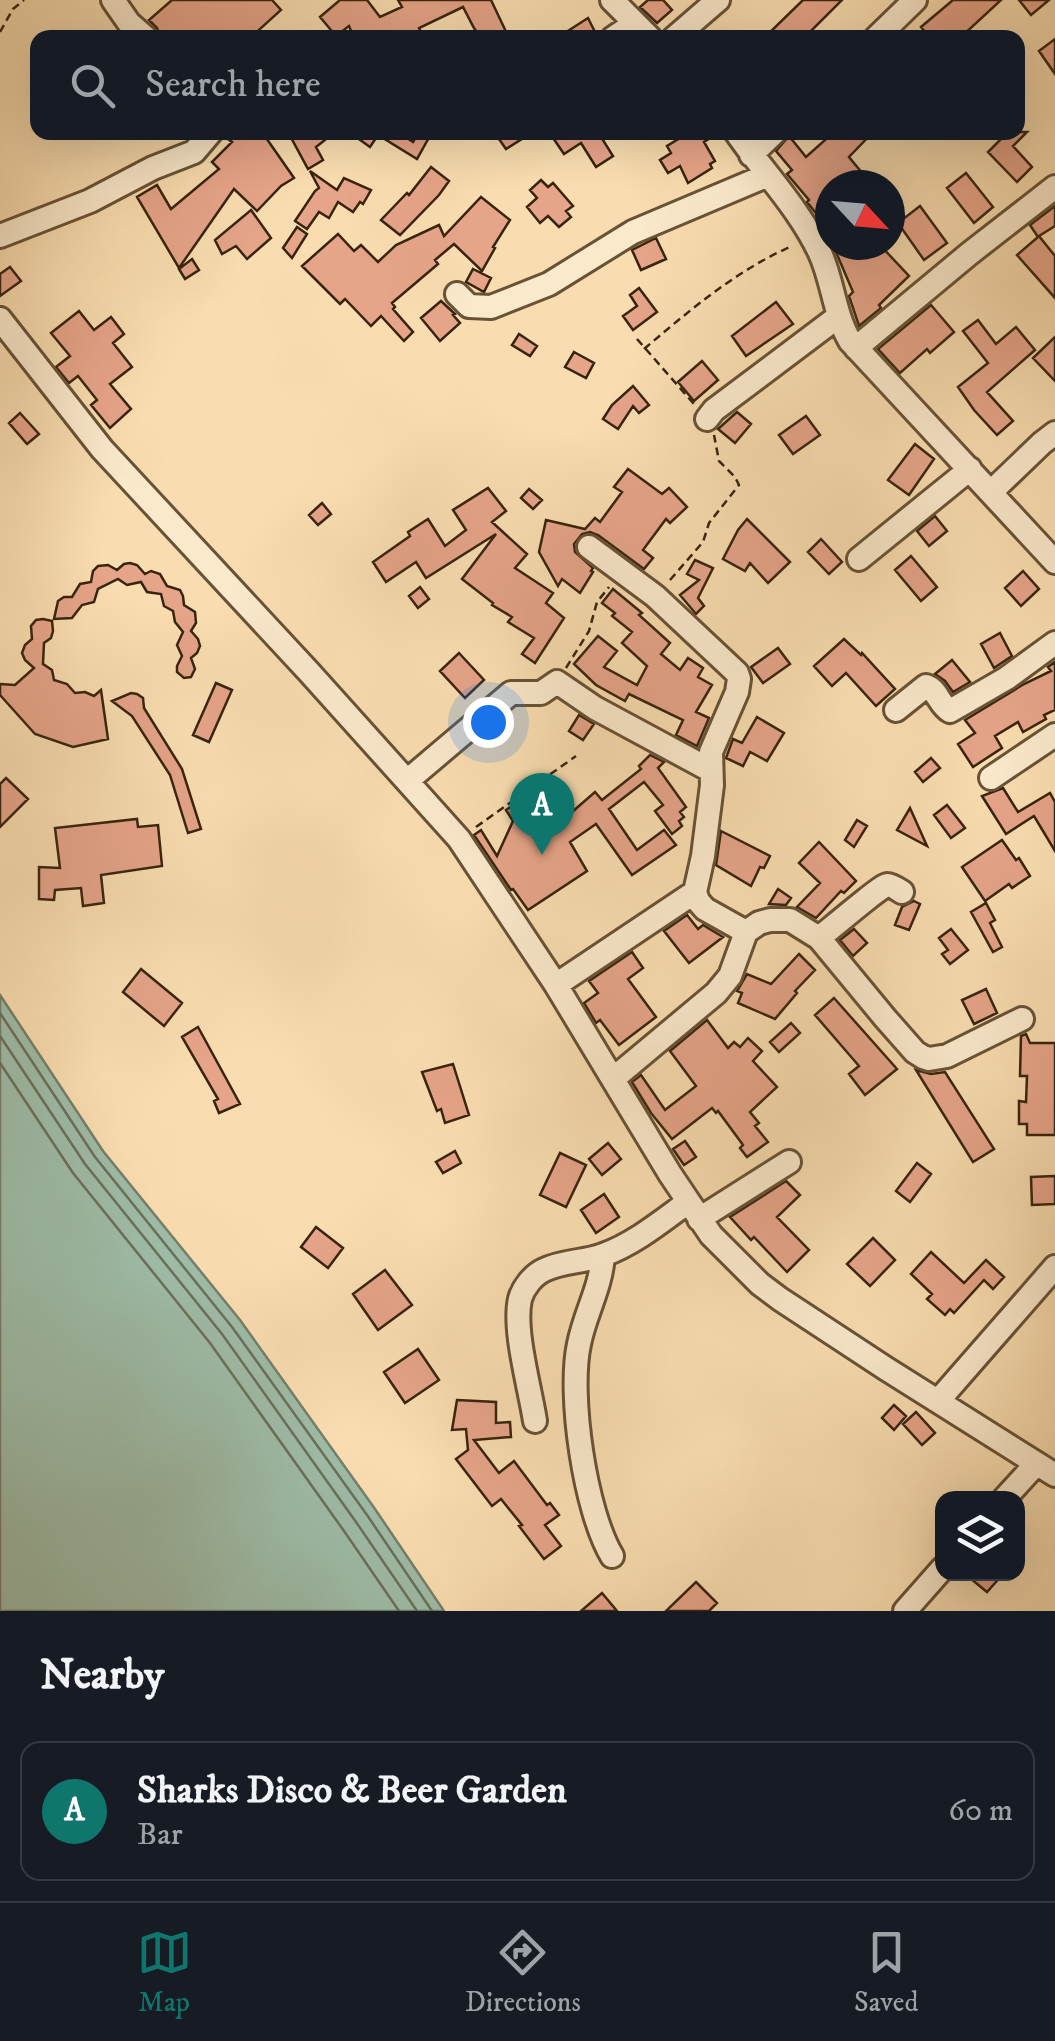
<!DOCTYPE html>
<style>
body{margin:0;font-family:"IM FELL DW Pica",serif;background:#242831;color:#f1f3f6}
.controls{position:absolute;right:30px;bottom:30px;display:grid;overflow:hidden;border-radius:20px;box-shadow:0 10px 40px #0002}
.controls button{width:90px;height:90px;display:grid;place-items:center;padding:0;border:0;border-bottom:2px solid #363941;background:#171b24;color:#f1f3f6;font:50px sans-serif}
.compass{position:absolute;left:815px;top:170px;width:90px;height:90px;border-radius:50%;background:#171b24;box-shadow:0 10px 40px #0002;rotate:116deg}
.you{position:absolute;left:488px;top:722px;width:35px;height:35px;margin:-25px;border:8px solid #fff;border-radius:50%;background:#1a73e8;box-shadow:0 0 0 15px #1a73e833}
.badge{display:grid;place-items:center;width:65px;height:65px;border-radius:50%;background:#0f766e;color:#fff;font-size:32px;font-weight:700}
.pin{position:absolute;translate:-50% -82px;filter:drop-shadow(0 2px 5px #0008)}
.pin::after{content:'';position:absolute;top:52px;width:35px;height:30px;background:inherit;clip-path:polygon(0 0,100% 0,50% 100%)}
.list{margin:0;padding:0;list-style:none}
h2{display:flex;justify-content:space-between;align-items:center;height:130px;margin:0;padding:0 40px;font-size:42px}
h2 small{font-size:32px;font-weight:400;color:#9ea1a6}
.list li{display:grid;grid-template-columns:65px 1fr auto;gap:30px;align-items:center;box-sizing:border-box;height:140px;margin:0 20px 20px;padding:0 20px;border:2px solid #363941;border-radius:20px}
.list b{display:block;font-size:38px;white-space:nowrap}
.list p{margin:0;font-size:32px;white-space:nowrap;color:#9ea1a6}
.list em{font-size:32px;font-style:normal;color:#9ea1a6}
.icon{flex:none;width:55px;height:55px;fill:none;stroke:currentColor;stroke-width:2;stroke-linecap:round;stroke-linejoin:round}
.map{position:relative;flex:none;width:1055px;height:1611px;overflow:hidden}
.search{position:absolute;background:#171b24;box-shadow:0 10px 40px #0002;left:30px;right:30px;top:30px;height:110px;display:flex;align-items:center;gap:25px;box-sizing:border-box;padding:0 35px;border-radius:20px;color:#9ea1a6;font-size:38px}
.sheet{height:290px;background:#171b24}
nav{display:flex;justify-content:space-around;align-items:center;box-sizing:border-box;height:140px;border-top:2px solid #363941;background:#171b24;font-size:28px;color:#9ea1a6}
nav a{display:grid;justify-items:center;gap:5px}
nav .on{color:#0f766e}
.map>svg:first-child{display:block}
.water{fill:#9ebca8;stroke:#757f6a;stroke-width:2.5}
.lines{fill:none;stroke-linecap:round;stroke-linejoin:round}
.shore{stroke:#6a705a;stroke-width:2.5}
.building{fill:#e6a489;stroke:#37240c;stroke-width:2.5}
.minor-casing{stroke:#685235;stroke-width:28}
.path{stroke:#37240c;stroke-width:2.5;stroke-dasharray:8 5;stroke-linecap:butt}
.minor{stroke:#fbe9cc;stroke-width:22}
</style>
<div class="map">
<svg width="1055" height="1611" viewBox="0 0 1055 1611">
<rect width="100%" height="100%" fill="#f9ddb0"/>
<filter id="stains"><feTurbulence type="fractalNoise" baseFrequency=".002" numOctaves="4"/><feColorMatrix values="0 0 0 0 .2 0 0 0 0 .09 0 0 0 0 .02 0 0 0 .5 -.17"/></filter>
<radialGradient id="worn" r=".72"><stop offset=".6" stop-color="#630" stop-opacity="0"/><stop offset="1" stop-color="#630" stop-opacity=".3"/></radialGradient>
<path class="water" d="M0 995 103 1151 240 1320 375 1509 444 1611H0Z"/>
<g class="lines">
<path class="shore" d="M0 1013 95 1157 232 1327 367 1515 432 1611
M0 1036 85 1164 222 1334 356 1522 417 1611
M0 1063 73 1173 210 1343 344 1531 399 1611"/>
</g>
<path class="building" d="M172 0H272L281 10 250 38H161L157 28 149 20Z
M340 0H367L380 17 402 7 398 0H491L509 38H481L474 28 463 7 419 28 424 38H354L349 26 336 36 320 17Z
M648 0H663L672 10 657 23 640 7Z
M803 0H842L804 38H764Z
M953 0H1001L960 38H930L921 27Z
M1019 0H1049L1031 15Z
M588 18 598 38H557Z
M1055 39V74L1039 51Z
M226 132H262L294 178 281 186 257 211 234 189 179 268 137 197 157 185 171 209 219 169 212 162 232 142 225 137Z
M288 132H335L316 147 323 160 308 169Z
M349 132H398L413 142 419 132H432L417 159 378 135 370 147Z
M509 132H533L506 149 499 139Z
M549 132H598L613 156 596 167 581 143 564 154Z
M690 132H720L704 142 715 161 710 164 712 168 688 183 680 166 668 173 660 160 671 153 667 146Z
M834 132H873L849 157 872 185H830V216L823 222 807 202 809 200 787 174 792 170 776 151 789 136 806 157Z
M1008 132H1027L1013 146 1032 167 1017 182 988 152Z
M431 167 449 181 439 195 400 235 381 220 407 193 409 195Z
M310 171 337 190 344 178 371 190 363 204 360 202 353 212 338 202 329 218 319 212 307 229 295 221 315 191 319 188Z
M966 173 993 207 974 223 947 188Z
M541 180 548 187 553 183 573 206 566 211 571 217 559 227 548 216 540 223 527 207 537 198 530 190Z
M481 197 510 220 493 247 495 248 482 271 454 244 435 260 438 264 392 303 395 307 393 309 413 332 404 341 381 316 371 326 345 299 340 304 302 266 338 234 354 251 361 245 378 262 396 245 439 225 444 236Z
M920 206 947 243 924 260 898 223Z
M1055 206V226L1039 236 1055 256V298L1017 255 1038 237 1030 225Z
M251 210 271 238 247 259 236 246 222 254 215 240Z
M297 227 307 234 292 258 283 248Z
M656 238 666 259 641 270 632 250Z
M833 245H880L909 276 879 305 881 308 859 326 849 296 853 292Z
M192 259 199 270 185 279 179 269Z
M10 267 21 281 0 296V274Z
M473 269 491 278 484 292 466 282Z
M639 288 657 312 633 330 623 316 637 306 630 295Z
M441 301 455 314 453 315 460 323 440 341 421 318Z
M776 302 793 324 746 356 732 336Z
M931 305 954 332 930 353 927 349 900 373 878 349Z
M79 311 94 330 111 317 124 334 113 343 132 367 110 384 131 409 110 428 91 405 97 400 78 376 69 383 56 367 70 356 51 333Z
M978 320 996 344 1016 327 1035 350 987 392 1013 421 997 435 974 410 958 387 988 363 963 331Z
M519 334 537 346 530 356 512 345Z
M1055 337V381L1033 358Z
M574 352 594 363 586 378 565 367Z
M702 361 718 380 694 401 678 382Z
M633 386 649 405 639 413 633 406 618 429 603 419 612 405Z
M737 412 751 424 735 443 718 429Z
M20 413 39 434 27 444 9 423Z
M806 416 820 435 793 454 779 435Z
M915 444 934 459 909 495 888 480Z
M628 469 662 494 669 488 687 507 670 523 666 519 643 550 653 558 644 569 598 535 590 532 582 534 574 544 575 552 593 568 591 571 593 572 580 593 562 579 558 586 539 552 546 520 585 529 595 518 600 522 622 492 614 487Z
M488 488 506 511 492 522 527 554 515 568 553 593 546 603 564 618 535 663 522 654 534 638 508 622 512 617 492 605 493 603 462 579 496 534 426 578 416 562 386 582 373 562 410 536 408 532 428 519 445 546 466 530 453 510Z
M529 489 542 500 533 509 521 498Z
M322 503 331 514 318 525 309 515Z
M935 516 947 531 929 546 917 531Z
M747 519 790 562 768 583 750 563 745 571 723 559 738 530Z
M821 539 842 562 829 574 808 552Z
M911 556 937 587 921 601 895 570Z
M695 560 713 568 698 598 704 606 696 614 680 595 699 580 687 574Z
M130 563 137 565 145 574 151 571 160 574 167 586 180 590 183 596 184 605 195 612 196 623 191 631 198 639 200 646 197 653 191 658 195 669 191 677 184 678 177 672V666L182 656 177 645 183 632 175 622 173 611 164 606 161 594 147 592 141 582 127 585 118 579 98 589 94 602 82 605 72 618 54 619 58 601 64 597H72L80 584 91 582 93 571 98 566 108 565 117 570 124 564Z
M1023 571 1039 589 1021 606 1005 588Z
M420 587 429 599 418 608 409 596Z
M613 589 642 613 639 615 670 643 661 654 680 670 688 658 703 668 698 677 712 685 696 712 709 718 697 746 676 735 683 720 629 694 625 701 596 685 574 664 598 636 617 651 604 667 637 685 647 666 622 643 632 632 612 616 615 613 602 603Z
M43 619 52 621 53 631 51 638 44 643 43 664 52 670 54 680 67 684 75 693 85 692 94 696 101 690 108 739 73 747 35 734 0 695V684L15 685 34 668 25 660 22 653 25 645 32 639 31 626 36 620Z
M1000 633 1012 656 994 668 981 644Z
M844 639 861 655 862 653 895 689 876 706 846 673 832 686 814 666Z
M778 648 790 664 763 683 751 667Z
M459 653 484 680 465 698 440 671Z
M952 660 970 682 953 692 945 681 935 674Z
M1055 662V710L1044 715 1046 719 1023 732 1018 722 995 736 1002 748 973 767 958 744 975 733 965 720 1024 684 1051 671 1048 667Z
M216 683 232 690 209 742 193 735Z
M131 693 137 694 143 698 144 708 182 769 201 829 188 833 170 775 132 716 112 701Z
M579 715 594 724 583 740 569 731Z
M757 717 784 733 767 761 750 752 743 766 726 758 733 739 742 743Z
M650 755 664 762 658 768 686 807 680 812 684 817 679 821 682 826 672 834 655 811 663 805 644 782 609 809 637 850 664 830 676 845 632 875 596 824 570 842 587 871 528 910 513 889 511 890 474 835 481 830 497 856 513 821 506 810 534 791 544 805 561 794 572 812 595 792 602 800 641 769 639 766Z
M931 758 940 768 923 782 915 772Z
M6 778 28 799 0 827V784Z
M1003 788 1018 812 1050 793 1055 802V851L1034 816 1006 834 982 796Z
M947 805 965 828 951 838 934 815Z
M910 808 927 846 897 830Z
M137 819 138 827 158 825 162 866 101 875 104 903 83 906 81 888 55 890 54 900 39 899V867L60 868 55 828Z
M857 820 867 826 854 847 845 840Z
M721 831 770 856 764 868 760 867 751 886 716 865Z
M1002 840 1016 860 1019 858 1030 876 1012 888 1009 884 985 901 962 867Z
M819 842 856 881 844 893 841 891 816 918 797 907 820 883 799 863Z
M778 889 791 898 786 905 769 904Z
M914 901 920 904 909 930 895 925 902 907Z
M986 903 995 920 990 923 1002 947 993 952 971 912Z
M687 915 698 929 703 925 723 937 689 963 664 931Z
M854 929 867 943 853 956 840 940Z
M951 929 968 950 950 964 942 954 948 950 939 938Z
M632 952 643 968 628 979 656 1017 619 1045 600 1020 596 1023 584 1003 598 993 589 981Z
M799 954 815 970 795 991 797 993 775 1019 738 1003 742 993 737 991 747 974 771 984Z
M141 969 182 1003 164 1026 123 992Z
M986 989 997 1013 974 1024 962 1000Z
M834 998 897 1069 865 1095 849 1074 859 1066 815 1015Z
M707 1020 728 1048 734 1042 740 1047 748 1038 762 1051 753 1061 777 1087 750 1112 759 1123 755 1126 768 1142 747 1157 740 1148 743 1145 718 1111 716 1113 712 1108 672 1139 651 1113 632 1082 641 1075 665 1110 696 1086 670 1051Z
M791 1023 800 1033 779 1052 770 1042Z
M198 1027 240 1104 219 1113 214 1101 218 1099 182 1037Z
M1026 1034 1030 1043H1055V1135H1027V1124H1019V1101L1026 1102 1027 1076H1020L1021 1036Z
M453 1064 469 1115 445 1123 441 1109 437 1111 422 1072Z
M916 1070 931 1074 945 1072 994 1149 973 1162Z
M685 1141 696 1157 684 1165 673 1149Z
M608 1143 621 1159 602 1175 589 1159Z
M455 1151 461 1163 443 1173 436 1162Z
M560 1153 586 1165 566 1207 540 1195Z
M917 1163 931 1174 910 1202 896 1191Z
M1055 1176V1204L1032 1205 1031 1177Z
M786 1181 800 1195 777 1217 809 1250 787 1272 754 1237 751 1240 730 1217Z
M604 1194 619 1217 596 1233 581 1210Z
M316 1227 343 1248 328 1268 301 1247Z
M873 1238 895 1260 870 1286 847 1264Z
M931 1252 964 1283 986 1260 1004 1277 993 1289 984 1280 954 1313 950 1309 945 1315 927 1299 932 1294 911 1274Z
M385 1270 412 1305 378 1330 353 1294Z
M418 1349 439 1380 405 1403 384 1372Z
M457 1400 496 1402V1423L510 1422 511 1437 474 1440 499 1473 514 1461 547 1505 550 1503 559 1515 545 1525 561 1546 544 1559 519 1526 522 1525 501 1499 492 1506 456 1459 468 1450 466 1429 452 1430Z
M894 1405 906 1416 894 1430 882 1418Z
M916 1412 935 1433 922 1445 903 1424Z
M965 1574H1003L987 1592Z
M696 1582 717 1603 709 1611H666Z
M602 1593 617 1611H581Z"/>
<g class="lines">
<g class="minor-casing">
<path id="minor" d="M113 0 129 23 146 38
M612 0 650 38
M613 38 635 23
M674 38 718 0
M876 38 915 0
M736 132C764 173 799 208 820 253 833 281 834 314 850 341L1055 562
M751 155 775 132
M0 236 90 201 153 168 194 152 211 132
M457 294 469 306 491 307 549 284 633 232 768 175
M0 319 102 449 309 672 459 839 556 985 670 1174 711 1235 760 1284 780 1299 885 1368 1055 1475
M856 348 969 254 1055 187
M707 419 714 410 839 316
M991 492 1042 443 1055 433
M589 547 655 596 737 673 739 679 737 692 711 752 712 785 703 856 695 892 698 901 705 909 746 932
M859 559 970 469
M896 710 926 686C938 690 939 705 950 711L1007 678 1055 643
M991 778 1055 735
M407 781 511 693H541L557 682 595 708 710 770
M819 938C828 931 882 885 887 885 891 885 899 890 902 892
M556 985 695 892
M613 1079 716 993 730 976 746 932 759 923 770 920H790L819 938 885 1018 915 1052 923 1057 929 1059 947 1056 1022 1019
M699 1219 789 1162
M603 1255C601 1288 585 1313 579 1344 568 1395 585 1511 612 1556
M938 1401 1055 1267
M535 1421C530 1388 513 1330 520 1299 523 1288 533 1275 544 1270 562 1261 585 1262 603 1255 634 1244 662 1221 688 1202
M1005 1498 1036 1464
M905 1611 942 1569"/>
</g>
<path class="path" d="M0 32 13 9 24 0
M637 339 694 404
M644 349C690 310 737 270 792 246
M670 580 703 542 709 523 739 485 735 477 719 461 714 435
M566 668 589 631 597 602 609 587
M476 827 576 756"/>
<use href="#minor" class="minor"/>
</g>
<rect width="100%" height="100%" filter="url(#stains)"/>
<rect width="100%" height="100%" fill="url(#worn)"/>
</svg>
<div class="controls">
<button><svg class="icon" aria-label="layers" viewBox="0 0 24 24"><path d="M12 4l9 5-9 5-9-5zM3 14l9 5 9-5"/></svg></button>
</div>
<svg class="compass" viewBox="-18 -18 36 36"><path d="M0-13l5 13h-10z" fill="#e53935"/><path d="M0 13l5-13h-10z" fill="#9ea1a6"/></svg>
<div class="you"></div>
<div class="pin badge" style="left:542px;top:855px">A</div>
<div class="search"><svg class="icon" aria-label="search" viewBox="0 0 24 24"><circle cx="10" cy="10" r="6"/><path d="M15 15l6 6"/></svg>Search here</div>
</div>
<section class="sheet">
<h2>Nearby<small></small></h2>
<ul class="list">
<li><span class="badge">A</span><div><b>Sharks Disco &amp; Beer Garden</b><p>Bar</p></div><em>60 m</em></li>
</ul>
</section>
<nav>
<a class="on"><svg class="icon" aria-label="map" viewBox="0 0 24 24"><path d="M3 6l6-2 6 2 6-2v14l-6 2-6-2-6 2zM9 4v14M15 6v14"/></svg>Map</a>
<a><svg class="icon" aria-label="directions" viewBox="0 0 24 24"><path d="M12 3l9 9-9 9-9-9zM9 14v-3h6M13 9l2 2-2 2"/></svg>Directions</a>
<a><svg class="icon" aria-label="saved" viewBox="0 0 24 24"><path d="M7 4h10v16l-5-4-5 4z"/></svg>Saved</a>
</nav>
